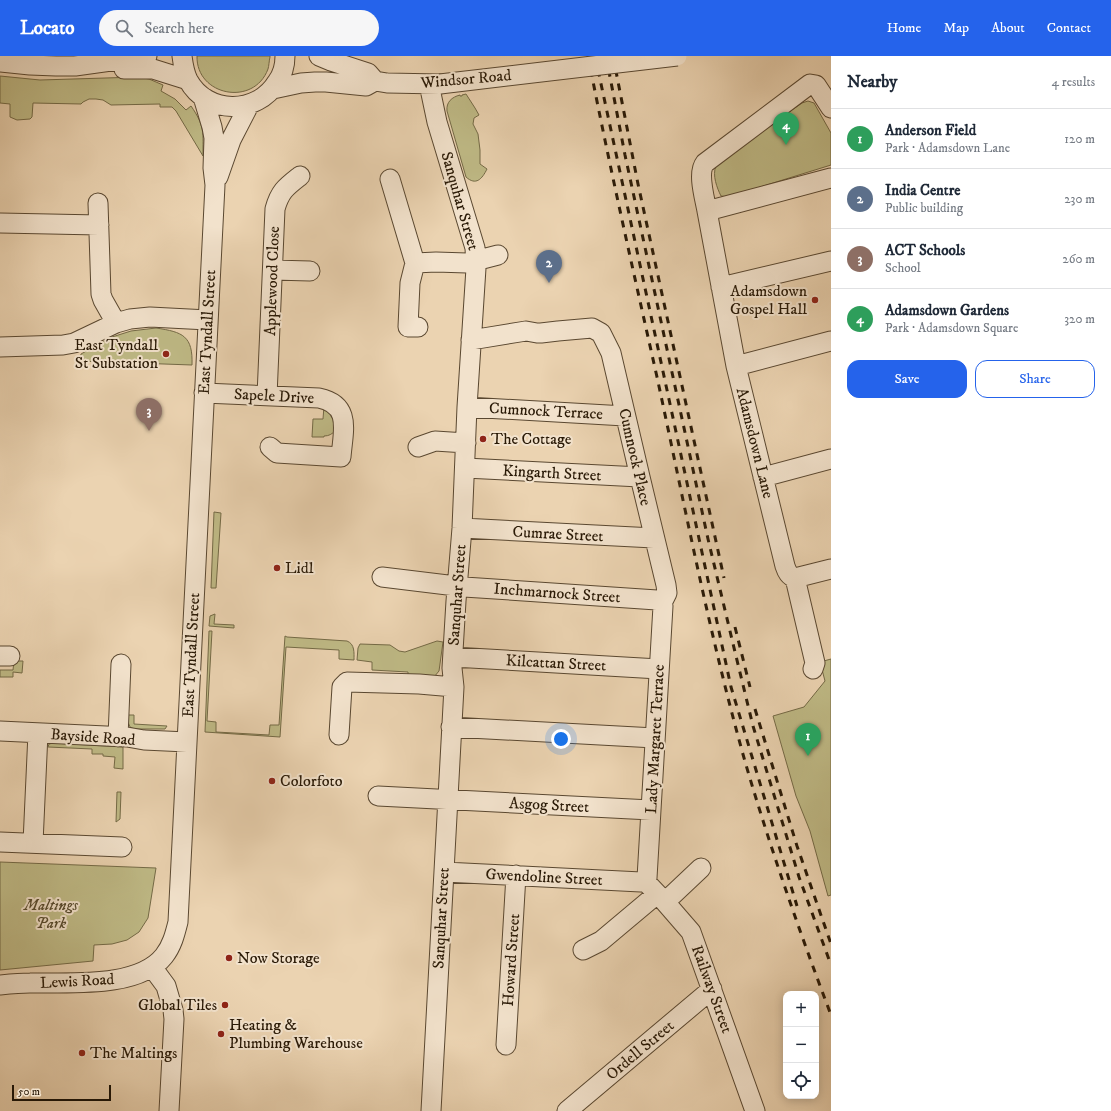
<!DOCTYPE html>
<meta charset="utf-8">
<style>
body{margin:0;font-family:"IM FELL DW Pica",serif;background:#f6f6f7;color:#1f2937}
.controls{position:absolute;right:12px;bottom:12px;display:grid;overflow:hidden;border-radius:8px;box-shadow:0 2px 10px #0003}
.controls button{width:36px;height:36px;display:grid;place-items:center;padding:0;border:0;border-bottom:1px solid #e0e1e3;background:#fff;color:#1f2937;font:20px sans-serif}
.scale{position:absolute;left:12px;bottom:10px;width:99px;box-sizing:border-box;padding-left:4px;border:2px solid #291906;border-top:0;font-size:11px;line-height:14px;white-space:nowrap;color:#291906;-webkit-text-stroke:3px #f2e2cc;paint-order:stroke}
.you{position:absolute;left:561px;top:683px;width:14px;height:14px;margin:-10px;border:3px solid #fff;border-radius:50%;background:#1a73e8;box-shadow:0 0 0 6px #1a73e833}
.badge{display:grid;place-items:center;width:26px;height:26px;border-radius:50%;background:#2563eb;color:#fff;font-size:13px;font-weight:700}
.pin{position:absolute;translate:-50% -33px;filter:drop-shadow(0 1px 2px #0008)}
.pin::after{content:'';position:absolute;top:21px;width:14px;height:12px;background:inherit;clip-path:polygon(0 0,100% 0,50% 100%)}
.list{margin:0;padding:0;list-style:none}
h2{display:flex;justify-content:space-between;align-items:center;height:52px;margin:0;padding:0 16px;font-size:17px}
h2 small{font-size:13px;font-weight:400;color:#747a83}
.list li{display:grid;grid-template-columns:26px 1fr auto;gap:12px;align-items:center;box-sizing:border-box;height:60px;padding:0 16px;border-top:1px solid #e0e1e3}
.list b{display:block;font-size:15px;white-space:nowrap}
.list p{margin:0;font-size:13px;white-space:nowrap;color:#747a83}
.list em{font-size:13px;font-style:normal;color:#747a83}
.actions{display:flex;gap:8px;padding:12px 16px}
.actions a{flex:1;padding:9px 0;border:1px solid #2563eb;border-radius:12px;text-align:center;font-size:14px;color:#2563eb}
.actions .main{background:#2563eb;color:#fff}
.icon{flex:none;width:22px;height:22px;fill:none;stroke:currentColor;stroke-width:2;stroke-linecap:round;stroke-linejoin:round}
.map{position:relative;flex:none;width:831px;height:1055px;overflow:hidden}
header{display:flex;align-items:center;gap:24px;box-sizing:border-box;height:56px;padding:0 20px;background:#2563eb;color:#fff}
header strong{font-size:19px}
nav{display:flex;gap:22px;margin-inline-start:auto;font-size:14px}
.search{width:280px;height:36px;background:#f6f6f7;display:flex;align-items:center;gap:10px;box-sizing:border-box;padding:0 14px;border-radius:22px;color:#747a83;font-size:15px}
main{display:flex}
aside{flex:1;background:#fff}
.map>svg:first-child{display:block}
.green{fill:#bfba86;stroke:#746a46}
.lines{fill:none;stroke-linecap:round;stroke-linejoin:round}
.minor-casing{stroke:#5a4831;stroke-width:21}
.minor{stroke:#f2e2cc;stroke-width:19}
.rail{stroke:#291906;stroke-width:3;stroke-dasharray:7 7;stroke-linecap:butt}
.minor-bridge-casing{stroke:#5a4831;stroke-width:21;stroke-linecap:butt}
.minor-bridge{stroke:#f2e2cc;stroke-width:19}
.poi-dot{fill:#8f2418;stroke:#f2e2cc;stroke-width:1.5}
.labels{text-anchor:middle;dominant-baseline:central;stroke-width:4;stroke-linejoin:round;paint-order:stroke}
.street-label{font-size:16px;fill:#291906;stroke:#f2e2cc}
.poi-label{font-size:16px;fill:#291906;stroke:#f2e2cc;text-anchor:start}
.park-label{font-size:16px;font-style:italic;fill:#56492c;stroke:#f2e2cc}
</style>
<header>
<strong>Locato</strong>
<div class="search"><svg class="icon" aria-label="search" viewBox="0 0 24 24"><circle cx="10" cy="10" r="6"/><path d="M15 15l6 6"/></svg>Search here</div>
<nav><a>Home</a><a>Map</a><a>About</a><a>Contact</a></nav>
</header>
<main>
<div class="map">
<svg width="831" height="1055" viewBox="0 0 831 1055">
<rect width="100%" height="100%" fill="#ebd3b1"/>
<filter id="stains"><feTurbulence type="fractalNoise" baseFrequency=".005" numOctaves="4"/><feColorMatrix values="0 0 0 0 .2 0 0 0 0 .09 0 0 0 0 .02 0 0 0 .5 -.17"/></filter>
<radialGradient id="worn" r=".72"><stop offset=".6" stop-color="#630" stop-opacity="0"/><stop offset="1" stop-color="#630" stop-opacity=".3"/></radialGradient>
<path class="green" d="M197 0H270V1C269 5 269 10 268 13 254 51 196 40 197 0Z
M0 20 40 24 138 21 149 23 163 29 161 35 175 43 186 54 191 50C205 70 203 77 203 100L176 55 172 51H160V48L111 49 103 44 96 43H89L83 46 81 48 33 47 32 61 30 63 17 64 10 61V48L0 47Z
M466 38 475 52 479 59 474 62 473 68 478 78 480 94V108L487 113C482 123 476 130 466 121L447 55C446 46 452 41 460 39V40H462V39Z
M808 45 814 47 831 77V109L728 141 721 140C717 132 712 119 716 110 717 107 720 104 722 102L802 47Z
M156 272C183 276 193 280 192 309L80 305 81 298 112 281 131 275Z
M324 350 335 360V375C332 378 329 380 324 380V381H312L313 363H323Z
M214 456 221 457 216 532H211Z
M215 558 214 568 234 569V572L209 570 210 560Z
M209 575H212L207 665 216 666V676L269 679 270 669H279L285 580 287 581 347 585C355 588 354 597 354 604L339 603V594L286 591 280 681 205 676Z
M437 585 443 586 439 615 434 621 408 620V616L372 614V606L357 604 358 592 360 588 390 589 399 595 405 596Z
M831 603V839L828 840 810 775 796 740 773 660 804 651 825 625 820 606Z
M14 605H23L22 617 13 616V621H0V614H13Z
M127 659H134V668L167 670 165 673H134L130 671 128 666Z
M53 687 123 691V713L114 712 115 701 103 700V698H92V693L48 691 49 688Z
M117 736H121L120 763 116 766Z
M0 806 156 812 148 862 139 876 127 884 112 888 94 889 93 905 0 914Z"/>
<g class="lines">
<g class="minor-casing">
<path id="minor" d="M182 0C183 8 184 16 188 24 207 59 257 59 277 26 283 18 285 9 285 0
M319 0 331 5 368 17 375 25
M0 6 30 9 56 10H75L147 0
M124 13H153L188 24
M429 28 437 66 475 192 476 212 467 351 462 472 456 545 452 612 454 631 431 1055
M273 33 301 27 315 26H326L366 30 375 25 387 27 440 28
M831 52 816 29 810 28 705 107C697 117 705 143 707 155L831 122
M218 121 231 84 249 49
M390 123 415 207 436 206 467 207 498 199
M98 147 101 238 103 244 116 267
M707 155 736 310 785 510C787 516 789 520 795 522L815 607 813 613
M0 167 99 169
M415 207 410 227 408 271H418
M273 214 310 215
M721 231 831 205
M471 284 526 275 537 277H541L558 275 592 272 601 277 611 297 640 421 666 529 667 537 662 547
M0 291 63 289 74 287 116 267 130 263 150 261 208 264
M736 310 831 285
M204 337 319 342C352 349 343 375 341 401L277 397 270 391
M267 340 275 153C280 135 286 131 300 120
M467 351 625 360
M418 391 435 385 466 387
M465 412 640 421
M763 421 831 403
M462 472 654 482
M382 521 464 531 657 544 662 547 663 550 647 822 645 825
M795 522 831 513
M0 600H10
M453 601 659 613
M451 671 655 682
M0 675 127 681 144 684 187 686
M339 679 342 631 347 626 419 628 454 631
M118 681 121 608
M378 740 651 754
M0 786 122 791
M33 787 38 677
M444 816 641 826 645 825
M645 825 665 846 691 876 755 1055
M665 846 701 812
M583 894 601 885 657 838
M152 911 166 930 173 954 174 963 169 1055
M0 929C10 928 20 927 30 927 68 926 138 933 164 900 172 890 175 878 178 866 191 621 202 375 215 129L213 112 214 82 212 71 203 41
M506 989 516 819
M567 1055 712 933"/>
</g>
<use href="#minor" class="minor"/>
<path class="rail" d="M588 0C609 108 633 214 657 321 685 451 710 582 746 709 771 794 800 877 831 959
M595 0 731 631 797 850
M606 0 625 99 654 233 708 483 735 596 753 670 799 821 831 909
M613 0 638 128 724 522
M735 571 750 631
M755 653 797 790 831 888"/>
<g class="minor-bridge-casing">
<path id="minor-bridge" d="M440 28 677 0"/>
</g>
<use href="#minor-bridge" class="minor-bridge"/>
</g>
<g class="poi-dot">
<circle cx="815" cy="244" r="4"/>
<circle cx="166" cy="298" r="4"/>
<circle cx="483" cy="383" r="4"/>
<circle cx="277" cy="512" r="4"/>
<circle cx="272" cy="725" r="4"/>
<circle cx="229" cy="902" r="4"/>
<circle cx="225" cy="949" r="4"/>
<circle cx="221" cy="978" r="4"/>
<circle cx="82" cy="997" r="4"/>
</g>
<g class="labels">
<g class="street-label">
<text transform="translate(466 23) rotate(-5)">Windsor Road</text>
<text transform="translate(460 145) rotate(74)">Sanquhar Street</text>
<text transform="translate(272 225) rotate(-88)">Applewood Close</text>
<text transform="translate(207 276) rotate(-87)">East Tyndall Street</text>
<text transform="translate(274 340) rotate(3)">Sapele Drive</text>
<text transform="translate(546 355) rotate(3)">Cumnock Terrace</text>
<text transform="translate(755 387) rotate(76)">Adamsdown Lane</text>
<text transform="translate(635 401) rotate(77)">Cumnock Place</text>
<text transform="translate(552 417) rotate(3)">Kingarth Street</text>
<text transform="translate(558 478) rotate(3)">Cumrae Street</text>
<text transform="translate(557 537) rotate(4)">Inchmarnock Street</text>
<text transform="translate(457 539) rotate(-86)">Sanquhar Street</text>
<text transform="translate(191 599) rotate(-87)">East Tyndall Street</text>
<text transform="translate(556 607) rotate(3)">Kilcattan Street</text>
<text transform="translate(93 681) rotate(4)">Bayside Road</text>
<text transform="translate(655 683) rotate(-87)">Lady Margaret Terrace</text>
<text transform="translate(549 749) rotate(3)">Asgog Street</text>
<text transform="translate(544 821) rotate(3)">Gwendoline Street</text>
<text transform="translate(441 862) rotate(-87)">Sanquhar Street</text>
<text transform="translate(511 904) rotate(-86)">Howard Street</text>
<text transform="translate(77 925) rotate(-3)">Lewis Road</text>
<text transform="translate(712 933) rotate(70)">Railway Street</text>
<text transform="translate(640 994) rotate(-40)">Ordell Street</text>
</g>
<g class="poi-label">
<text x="807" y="235" text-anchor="end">Adamsdown<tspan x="807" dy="18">Gospel Hall</tspan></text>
<text x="158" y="289" text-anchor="end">East Tyndall<tspan x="158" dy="18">St Substation</tspan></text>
<text x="491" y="383">The Cottage</text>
<text x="285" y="512">Lidl</text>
<text x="280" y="725">Colorfoto</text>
<text x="237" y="902">Now Storage</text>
<text x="217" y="949" text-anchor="end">Global Tiles</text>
<text x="229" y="969">Heating &amp;<tspan x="229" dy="18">Plumbing Warehouse</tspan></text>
<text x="90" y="997">The Maltings</text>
</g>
<g class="park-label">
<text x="51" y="849">Maltings<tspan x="51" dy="18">Park</tspan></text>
</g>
</g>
<rect width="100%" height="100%" filter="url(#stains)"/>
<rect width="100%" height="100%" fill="url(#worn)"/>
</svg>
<div class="controls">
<button>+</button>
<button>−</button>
<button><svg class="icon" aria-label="locate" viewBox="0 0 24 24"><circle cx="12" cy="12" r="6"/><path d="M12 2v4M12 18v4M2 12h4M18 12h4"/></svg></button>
</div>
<div class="scale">50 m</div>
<div class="you"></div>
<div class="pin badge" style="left:808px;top:700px;background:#2e9e5b">1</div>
<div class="pin badge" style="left:549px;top:227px;background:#5c6f8a">2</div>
<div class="pin badge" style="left:149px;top:375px;background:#8d6e63">3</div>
<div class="pin badge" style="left:786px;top:89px;background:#2e9e5b">4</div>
</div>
<aside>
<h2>Nearby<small>4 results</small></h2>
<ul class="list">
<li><span class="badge" style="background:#2e9e5b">1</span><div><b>Anderson Field</b><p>Park · Adamsdown Lane</p></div><em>120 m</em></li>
<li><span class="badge" style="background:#5c6f8a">2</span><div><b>India Centre</b><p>Public building</p></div><em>230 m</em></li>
<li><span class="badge" style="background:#8d6e63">3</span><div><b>ACT Schools</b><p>School</p></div><em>260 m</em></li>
<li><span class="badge" style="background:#2e9e5b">4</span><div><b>Adamsdown Gardens</b><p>Park · Adamsdown Square</p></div><em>320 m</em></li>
</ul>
<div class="actions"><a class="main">Save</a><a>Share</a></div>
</aside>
</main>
